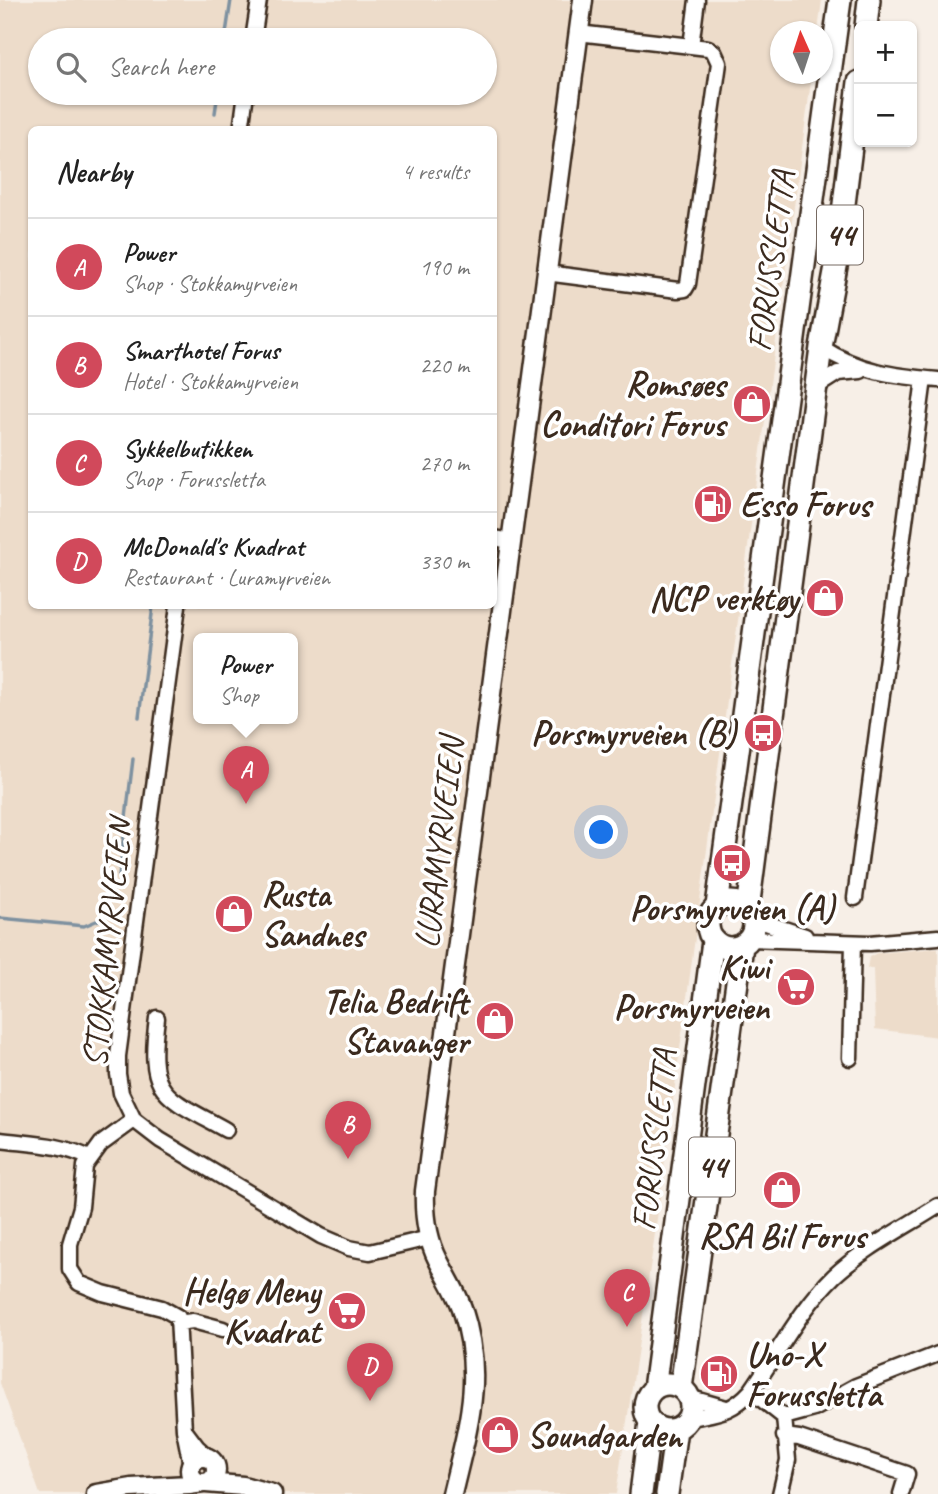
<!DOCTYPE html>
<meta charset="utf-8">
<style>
body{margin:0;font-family:Caveat,sans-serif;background:#f6f6f6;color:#222}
.controls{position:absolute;right:21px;top:21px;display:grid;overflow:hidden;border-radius:10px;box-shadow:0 2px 5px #0004}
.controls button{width:63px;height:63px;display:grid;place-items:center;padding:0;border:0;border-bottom:2px solid #e0e0e0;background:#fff;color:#222;font:35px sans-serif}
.compass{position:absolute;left:770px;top:21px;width:63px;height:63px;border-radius:50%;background:#fff;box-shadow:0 2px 5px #0004;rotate:357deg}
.you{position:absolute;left:602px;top:833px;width:24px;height:24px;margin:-18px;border:5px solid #fff;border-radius:50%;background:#1a73e8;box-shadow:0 0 0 10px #1a73e833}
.badge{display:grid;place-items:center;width:46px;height:46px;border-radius:50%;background:#d1495b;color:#fff;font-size:23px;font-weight:700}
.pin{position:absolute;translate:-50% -58px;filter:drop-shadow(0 2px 4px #0008)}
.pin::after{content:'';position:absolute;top:37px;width:24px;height:21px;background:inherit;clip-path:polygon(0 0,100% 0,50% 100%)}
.popup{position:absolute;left:193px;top:633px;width:105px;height:91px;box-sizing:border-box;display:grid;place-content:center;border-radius:10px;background:#fff;filter:drop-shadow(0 2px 5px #0005);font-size:23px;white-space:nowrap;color:#767676}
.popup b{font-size:26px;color:#222}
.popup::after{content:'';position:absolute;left:50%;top:100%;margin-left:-14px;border:14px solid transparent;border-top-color:#fff}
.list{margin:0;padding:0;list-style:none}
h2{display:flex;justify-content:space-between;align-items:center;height:91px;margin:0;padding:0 28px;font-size:30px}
h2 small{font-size:23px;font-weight:400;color:#767676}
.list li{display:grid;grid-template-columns:46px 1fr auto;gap:21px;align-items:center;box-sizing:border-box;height:98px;padding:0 28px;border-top:2px solid #e0e0e0}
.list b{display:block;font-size:26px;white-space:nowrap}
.list p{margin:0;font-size:23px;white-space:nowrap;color:#767676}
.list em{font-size:23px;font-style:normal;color:#767676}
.icon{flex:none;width:38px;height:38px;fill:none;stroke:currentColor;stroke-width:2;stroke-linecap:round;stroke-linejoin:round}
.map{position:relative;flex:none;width:938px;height:1494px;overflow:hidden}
.search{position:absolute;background:#fff;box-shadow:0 2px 5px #0004;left:28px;top:28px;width:469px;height:77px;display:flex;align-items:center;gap:18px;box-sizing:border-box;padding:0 24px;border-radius:38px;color:#767676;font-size:26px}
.panel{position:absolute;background:#fff;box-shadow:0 2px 5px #0004;left:28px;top:126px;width:469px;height:483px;border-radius:10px}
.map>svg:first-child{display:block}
.built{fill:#eddcca;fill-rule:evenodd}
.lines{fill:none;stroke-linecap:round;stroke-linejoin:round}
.stream{stroke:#7e91a0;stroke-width:3.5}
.minor-casing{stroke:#3b2a1e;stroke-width:19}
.tertiary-casing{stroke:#3b2a1e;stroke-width:23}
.primary-casing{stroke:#3b2a1e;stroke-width:26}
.minor{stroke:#fff;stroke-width:14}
.tertiary{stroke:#fff;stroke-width:18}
.primary{stroke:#fff;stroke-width:21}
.labels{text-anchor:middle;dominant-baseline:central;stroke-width:7;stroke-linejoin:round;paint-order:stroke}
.shield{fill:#fff;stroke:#766a62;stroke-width:2}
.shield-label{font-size:33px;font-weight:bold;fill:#3b2a1e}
.street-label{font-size:35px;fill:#3b2a1e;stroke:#fff}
.poi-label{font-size:35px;font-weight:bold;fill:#3b2a1e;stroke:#fff;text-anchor:end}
</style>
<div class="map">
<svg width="938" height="1494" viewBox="0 0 938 1494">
<rect width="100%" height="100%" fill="#f7efe7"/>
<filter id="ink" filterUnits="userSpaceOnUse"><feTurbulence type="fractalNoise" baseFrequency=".0143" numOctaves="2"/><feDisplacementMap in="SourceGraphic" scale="14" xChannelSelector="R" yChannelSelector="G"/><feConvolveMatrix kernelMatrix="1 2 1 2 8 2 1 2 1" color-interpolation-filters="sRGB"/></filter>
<g filter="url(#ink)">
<path class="built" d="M0 0H822L818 31 780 32V74H812L653 1248 616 1494H40L0 1383ZM40 40H485V93H40ZM32 130H494V606H32ZM199 638H293V718H199Z
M938 948V1037L875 1029 873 969 867 968 869 957 877 953Z"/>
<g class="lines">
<path class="stream" d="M225 40 231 0
M215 113 218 93
M139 717 153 606
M119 876 133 759
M0 918 84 926 101 919"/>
<g class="minor-casing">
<path id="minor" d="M578 33 691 46 697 0
M253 40 259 0
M241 130 246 93
M546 273 678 290 685 289 688 284 719 63 714 52 708 48 691 46
M821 347C859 372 894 376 938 380
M816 387 838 373 861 371
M494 538 511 541
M178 606 118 1056V1074L121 1093 134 1120 160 1140 321 1236 349 1248 370 1252 429 1238
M855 898 924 379
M754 919 805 936
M750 939 870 943 938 937
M157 1018C147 1096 163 1095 226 1130
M850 1058 853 943
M134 1120 101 1144 85 1166 81 1207 70 1244V1269L79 1283 103 1293 162 1308 178 1317 184 1430 191 1465
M0 1140C30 1144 62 1144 89 1158
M178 1323 193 1321 223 1329
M688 1397 726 1408
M784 1417 814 1409 856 1386 938 1354
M687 1419C716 1412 730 1414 751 1391
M185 1431 197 1447 209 1458
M784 1436 799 1438 907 1474 901 1494
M780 1494 788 1460 784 1417 751 1391C777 1354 802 1307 834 1276 864 1248 904 1228 938 1206"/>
</g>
<g class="tertiary-casing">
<path id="tertiary" d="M190 1470a13 13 0 1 1 26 0a13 13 0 1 1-26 0Z
M206 1483 243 1486 272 1494
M96 1494 131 1488 189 1485 203 1483
M452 1494C468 1426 485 1377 462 1308 456 1291 446 1276 438 1260 427 1238 424 1215 425 1191L583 0"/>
</g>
<g class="primary-casing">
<path id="primary" d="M866 26 869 0
M708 925a23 23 0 1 1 46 0a23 23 0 1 1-46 0Z
M717 906 840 0
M748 909 821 347 837 261 859 82
M645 1407a23 23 0 1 1 46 0a23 23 0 1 1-46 0Z
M681 1388 742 946
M654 1389 713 941
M641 1494 650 1422
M667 1494 676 1429"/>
</g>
<use href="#minor" class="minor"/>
<use href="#tertiary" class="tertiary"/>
<use href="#primary" class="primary"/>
</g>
</g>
<defs>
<g id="shop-disc" transform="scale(2.0125)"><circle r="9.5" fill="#d1495b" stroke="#fff"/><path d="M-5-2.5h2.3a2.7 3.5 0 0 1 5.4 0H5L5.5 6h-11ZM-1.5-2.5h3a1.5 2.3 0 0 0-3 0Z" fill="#fff"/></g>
<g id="fuel-disc" transform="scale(2.0125)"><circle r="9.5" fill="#d1495b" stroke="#fff"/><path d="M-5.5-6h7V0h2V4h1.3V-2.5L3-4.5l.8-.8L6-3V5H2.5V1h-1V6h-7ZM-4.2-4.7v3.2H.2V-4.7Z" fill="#fff"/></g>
<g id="bus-disc" transform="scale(2.0125)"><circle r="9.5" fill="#d1495b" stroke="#fff"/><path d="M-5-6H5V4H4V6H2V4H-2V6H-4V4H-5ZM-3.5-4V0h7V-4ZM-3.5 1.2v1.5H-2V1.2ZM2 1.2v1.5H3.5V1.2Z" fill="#fff"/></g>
<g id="supermarket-disc" transform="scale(2.0125)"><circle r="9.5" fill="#d1495b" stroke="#fff"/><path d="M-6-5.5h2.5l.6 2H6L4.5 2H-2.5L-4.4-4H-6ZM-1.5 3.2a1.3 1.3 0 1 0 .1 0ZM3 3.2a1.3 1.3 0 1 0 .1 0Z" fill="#fff"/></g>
</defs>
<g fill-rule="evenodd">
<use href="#shop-disc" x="752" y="404"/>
<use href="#fuel-disc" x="713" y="504"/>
<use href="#shop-disc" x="825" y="598"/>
<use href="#bus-disc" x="763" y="733"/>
<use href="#bus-disc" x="732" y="863"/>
<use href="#shop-disc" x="234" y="914"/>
<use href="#supermarket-disc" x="796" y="987"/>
<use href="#shop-disc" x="495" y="1021"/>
<use href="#shop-disc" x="782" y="1190"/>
<use href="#supermarket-disc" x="347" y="1311"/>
<use href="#fuel-disc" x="719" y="1374"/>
<use href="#shop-disc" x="500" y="1435"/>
</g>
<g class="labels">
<g class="shield">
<rect x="817" y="205.5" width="46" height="59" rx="5"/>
<rect x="689" y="1137.5" width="46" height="59" rx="5"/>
</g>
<g class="shield-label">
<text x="840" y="235">44</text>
<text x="712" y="1167">44</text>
</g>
<g class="street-label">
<text transform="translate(771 261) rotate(-82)">FORUSSLETTA</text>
<text transform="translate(439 843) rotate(-83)">LURAMYRVEIEN</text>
<text transform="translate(107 943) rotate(-84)">STOKKAMYRVEIEN</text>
<text transform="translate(654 1140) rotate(-83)">FORUSSLETTA</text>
</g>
<g class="poi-label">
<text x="725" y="384">Romsøes<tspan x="725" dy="40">Conditori Forus</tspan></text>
<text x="740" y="504" text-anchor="start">Esso Forus</text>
<text x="798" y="598">NCP verktøy</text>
<text x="736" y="733">Porsmyrveien (B)</text>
<text x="261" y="894" text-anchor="start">Rusta<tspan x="261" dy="40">Sandnes</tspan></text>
<text x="732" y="908" text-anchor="middle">Porsmyrveien (A)</text>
<text x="769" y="967">Kiwi<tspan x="769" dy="40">Porsmyrveien</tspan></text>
<text x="468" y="1001">Telia Bedrift<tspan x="468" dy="40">Stavanger</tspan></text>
<text x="782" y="1236" text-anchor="middle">RSA Bil Forus</text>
<text x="320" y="1291">Helgø Meny<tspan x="320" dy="40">Kvadrat</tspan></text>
<text x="746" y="1354" text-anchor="start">Uno-X<tspan x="746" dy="40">Forussletta</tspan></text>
<text x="527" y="1435" text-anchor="start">Soundgarden</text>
</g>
</g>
</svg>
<div class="controls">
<button>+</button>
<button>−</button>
</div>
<svg class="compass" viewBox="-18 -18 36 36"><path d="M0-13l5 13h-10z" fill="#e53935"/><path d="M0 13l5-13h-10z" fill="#767676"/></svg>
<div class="you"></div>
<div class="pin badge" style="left:246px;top:804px">A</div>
<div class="popup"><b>Power</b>Shop</div>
<div class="pin badge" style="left:348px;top:1159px">B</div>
<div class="pin badge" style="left:627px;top:1327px">C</div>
<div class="pin badge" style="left:370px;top:1401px">D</div>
<div class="search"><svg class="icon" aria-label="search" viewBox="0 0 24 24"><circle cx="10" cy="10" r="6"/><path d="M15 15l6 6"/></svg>Search here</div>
<section class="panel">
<h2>Nearby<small>4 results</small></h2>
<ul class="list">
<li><span class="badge">A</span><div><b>Power</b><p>Shop · Stokkamyrveien</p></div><em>190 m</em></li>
<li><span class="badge">B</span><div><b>Smarthotel Forus</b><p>Hotel · Stokkamyrveien</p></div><em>220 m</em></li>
<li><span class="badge">C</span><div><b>Sykkelbutikken</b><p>Shop · Forussletta</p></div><em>270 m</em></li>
<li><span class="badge">D</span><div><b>McDonald's Kvadrat</b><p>Restaurant · Luramyrveien</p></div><em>330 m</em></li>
</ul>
</section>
</div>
